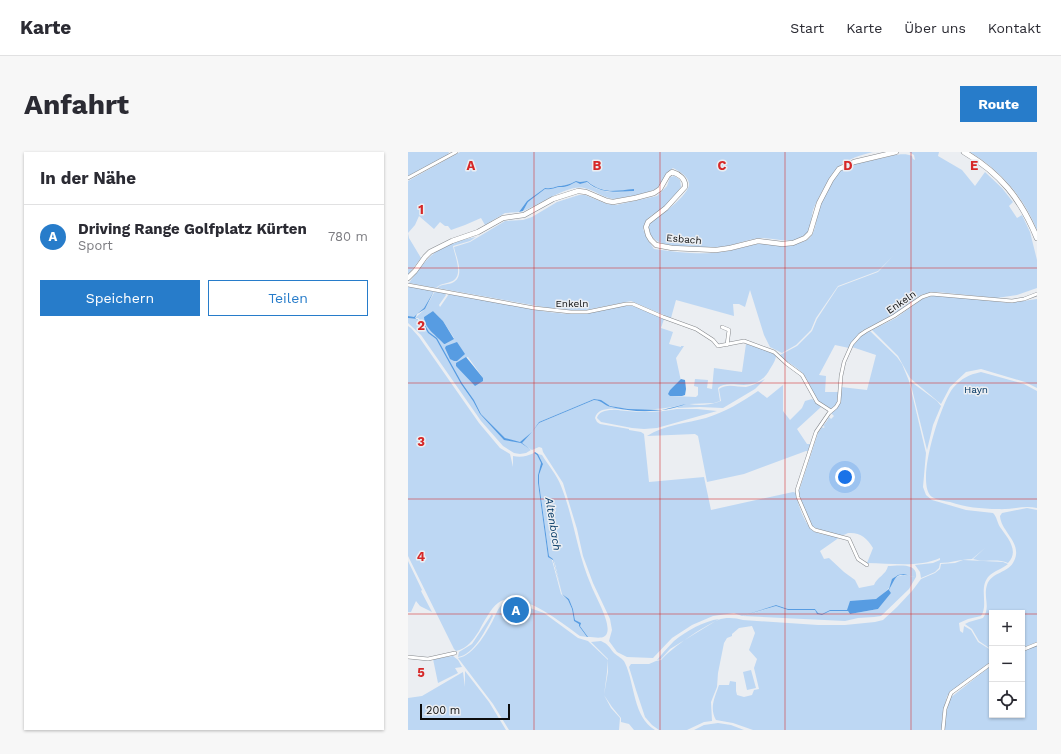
<!DOCTYPE html>
<html lang="de">
<meta charset="utf-8">
<style>
body{margin:0;font-family:"Work Sans",sans-serif;background:#f7f7f7;color:#2b2b33}
.controls{position:absolute;right:12px;bottom:12px;display:grid;overflow:hidden;border-radius:0px;box-shadow:0 1px 3px #0004}
.controls button{width:36px;height:36px;display:grid;place-items:center;padding:0;border:0;border-bottom:1px solid #e1e1e2;background:#fff;color:#2b2b33;font:20px sans-serif}
.scale{position:absolute;left:12px;bottom:10px;width:90px;box-sizing:border-box;padding-left:4px;border:2px solid #0c0d0e;border-top:0;font-size:11px;line-height:14px;white-space:nowrap;color:#0c0d0e;-webkit-text-stroke:3px #ebeef2;paint-order:stroke}
.you{position:absolute;left:437px;top:325px;width:14px;height:14px;margin:-10px;border:3px solid #fff;border-radius:50%;background:#1a73e8;box-shadow:0 0 0 6px #1a73e833}
.badge{display:grid;place-items:center;width:26px;height:26px;border-radius:50%;background:#277cca;color:#fff;font-size:13px;font-weight:700}
.pin{position:absolute;translate:-50% -50%;border:2px solid #fff;box-shadow:0 1px 4px #0006}
.list{margin:0;padding:0;list-style:none}
h2{display:flex;justify-content:space-between;align-items:center;height:52px;margin:0;padding:0 16px;font-size:17px}
h2 small{font-size:13px;font-weight:400;color:#7c7c81}
.list li{display:grid;grid-template-columns:26px 1fr auto;gap:12px;align-items:center;box-sizing:border-box;height:64px;padding:0 16px;border-top:1px solid #e1e1e2}
.list b{display:block;font-size:15px;white-space:nowrap}
.list p{margin:0;font-size:13px;white-space:nowrap;color:#7c7c81}
.list em{font-size:13px;font-style:normal;color:#7c7c81}
.actions{display:flex;gap:8px;padding:12px 16px}
.actions a{flex:1;padding:9px 0;border:1px solid #277cca;border-radius:0px;text-align:center;font-size:14px;color:#277cca}
.actions .main{background:#277cca;color:#fff}
.icon{flex:none;width:22px;height:22px;fill:none;stroke:currentColor;stroke-width:2;stroke-linecap:round;stroke-linejoin:round}
.map{position:relative;flex:none;width:629px;height:578px;overflow:hidden;border-radius:0px}
header{display:flex;align-items:center;gap:24px;box-sizing:border-box;height:56px;padding:0 20px;background:#fff;border-bottom:1px solid #e1e1e2}
header strong{font-size:19px}
nav{display:flex;gap:22px;margin-inline-start:auto;font-size:14px}
.intro{display:flex;align-items:center;justify-content:space-between;box-sizing:border-box;height:96px;padding:0 24px}
h1{margin:0;font-size:28px}
.button{padding:10px 18px;border-radius:0px;background:#277cca;color:#fff;font-size:14px;font-weight:700}
main{display:flex;gap:24px;padding:0 24px}
aside{flex:1;background:#fff;border-radius:0px;box-shadow:0 1px 3px #0004}
.map>svg:first-child{display:block}
.green{fill:#bdd7f3;fill-rule:evenodd}
.water{fill:#579ce2}
.lines{fill:none;stroke-linecap:round;stroke-linejoin:round}
.street-casing{stroke:#85888c;stroke-width:4}
.secondary-casing{stroke:#85888c;stroke-width:5.5}
.primary-casing{stroke:#85888c;stroke-width:6}
.street{stroke:#fff;stroke-width:3}
.secondary{stroke:#fff;stroke-width:4.5}
.primary{stroke:#fff;stroke-width:5}
.grid{fill:none;stroke:#d62828;stroke-width:1;stroke-opacity:0.55}
.labels{text-anchor:middle;dominant-baseline:central;stroke-width:3;stroke-linejoin:round;paint-order:stroke}
.street-label{font-size:10px;fill:#0c0d0e;stroke:#ebeef2}
.park-label{font-size:10px;fill:#003561;stroke:#ebeef2}
.water-label{font-size:11px;font-style:italic;fill:#073b68;stroke:#ebeef2}
.grid-label{font-size:13px;text-anchor:middle;font-weight:bold;fill:#d62828;stroke:#ebeef2;stroke-width:3;stroke-linejoin:round;paint-order:stroke}
</style>
<header>
<strong>Karte</strong>
<nav><a>Start</a><a>Karte</a><a>Über uns</a><a>Kontakt</a></nav>
</header>
<div class="intro"><h1>Anfahrt</h1><a class="button">Route</a></div>
<main>
<aside>
<h2>In der Nähe<small></small></h2>
<ul class="list">
<li><span class="badge">A</span><div><b>Driving Range Golfplatz Kürten</b><p>Sport</p></div><em>780 m</em></li>
</ul>
<div class="actions"><a class="main">Speichern</a><a>Teilen</a></div>
</aside>
<div class="map">
<svg width="629" height="578" viewBox="0 0 629 578">
<rect width="100%" height="100%" fill="#ebeef2"/>
<path class="green" d="M0 0H41L40 3 0 24Z
M52 0H465C438 7 430 11 416 36 412 43 408 51 405 58 403 65 404 76 399 82 387 94 368 86 354 86 343 86 330 92 319 94 302 97 284 95 267 94 255 93 236 87 242 71 251 65 283 42 281 31 280 24 271 19 265 16 255 23 257 29 250 35 245 41 214 46 205 47 194 45 186 38 176 36 160 32 130 54 115 59L120 50 137 37C147 38 146 35 153 35 159 35 162 33 168 30L172 32 178 30C192 42 209 41 226 39 207 38 194 42 179 29L172 30 168 29C162 32 159 33 153 34 146 34 147 37 137 36L119 49 111 60 97 61 77 73 73 66 57 73 43 78 40 74H37L32 70 26 77 11 64 7 73 0 81 1 86 13 106 0 123V29Z
M501 0H531L530 4 554 18 567 34 577 20 594 36 605 50 601 54 609 66 614 63 622 80 629 108V136L609 143 589 146 529 140 521 141 513 143 485 163 454 179 441 196 427 193 411 223 418 224 417 240H430L429 252 426 256C410 260 403 232 396 223 390 215 379 211 372 203L389 194 404 179 409 167 430 135 470 120 485 104 470 119 430 134 408 166 403 178 388 193 374 201 362 195 356 183 342 138 337 155 331 152H325L326 164 268 148 263 166 223 149 173 159 141 156 29 136C33 132 38 133 44 131 58 125 48 105 46 95L62 90 97 69 115 68 124 65 149 50 171 43H177L199 52 208 53 249 44 259 34 262 25 267 24 272 28 273 35C268 42 263 49 256 55 246 64 239 62 235 77L240 88 246 97C266 100 294 103 313 100 325 99 337 94 349 92 365 90 381 96 397 89 409 84 407 68 411 57 415 45 426 23 436 16 446 10 463 9 475 6 483 4 496 0 504 4L505 7 507 8 506 3Z
M562 0H629V78C616 45 592 18 562 0Z
M68 85 62 89 45 94C47 105 57 126 42 130 36 132 32 132 28 136L1 131C14 113 23 99 44 91 51 88 60 87 68 85Z
M0 134 26 139 16 156 9 162 6 166 0 164Z
M27 139 37 141 38 143 31 153 32 155 41 142 140 160 159 162H172L221 153 228 155 256 167 253 176 265 180 261 192 273 195V194H276L268 206 273 229 262 238V244H264L288 245 290 243V235L286 234 287 227 300 228 299 236 304 237 306 216 334 220 338 192 364 200 368 203C368 208 365 212 362 217 347 245 322 225 310 236L312 249 306 251 281 252C291 254 303 253 313 249L311 237C319 231 329 235 338 235 344 234 351 230 357 227L347 237 315 256 292 255 269 256 274 253C251 258 225 260 203 254 195 252 195 248 186 247L131 270 124 280 112 291 97 286 73 262 66 248 54 231 29 186 21 180 17 173 10 166H7L17 157ZM25 159 35 169 46 186 37 192H36C29 183 17 176 16 165ZM59 205H60L75 226 53 218 48 214Z
M524 144H540L601 151 629 147V236L617 230 573 217 558 220 542 235 533 252 502 226 490 204 464 178 488 166 514 147Z
M0 166 9 167 16 174 20 181 28 187 53 232 65 249 72 262 96 287 113 291 123 298 118 301 112 302 106 301 95 294 73 269 13 183 0 171Z
M0 174 3 176 11 185 71 271 92 296 102 302 105 315V304C113 306 119 304 126 301L129 303 133 311 130 323V331L140 404 144 408 153 442 160 448 164 457 166 469 172 472 171 474 179 485 172 484C155 472 110 435 90 451 83 456 75 471 71 479 65 488 60 496 48 499L46 497 0 404Z
M462 179 489 205 494 212 501 229 518 301 515 335 518 343 524 348 558 358 585 361C589 365 589 370 592 375 599 385 612 399 600 411 589 406 577 411 565 407L577 396H582H577L564 407C553 407 543 411 532 411L531 416 527 420 513 426 512 420 507 413 525 411 532 408V406C510 416 483 411 459 411L465 396C459 386 452 380 440 381 438 382 436 383 434 383 429 384 408 377 404 374L391 345V339L410 281 414 275 415 276 417 275 415 274 419 269 421 265 423 267 426 264 423 261C434 253 433 248 433 235L459 238 468 203 444 195 452 184Z
M573 220 616 232 629 239V356C615 353 603 358 590 357 573 357 557 355 542 350 536 349 529 348 524 345 506 332 533 251 545 236 554 226 560 223 573 220Z
M502 229 529 249 533 254 525 273 519 298Z
M375 233V259L382 268 394 256 397 249 404 247 413 255 389 277 399 292H403L400 299H398L336 322 299 330 290 284 287 282 239 284C256 273 279 271 298 266 317 260 334 250 350 239L359 246Z
M186 248 193 249 202 255 220 258C210 257 190 253 187 266L189 270 192 272 221 277V278L233 280 236 282 241 330 296 325 303 358 385 340 388 341C389 351 398 376 407 380 415 383 424 384 432 385L412 399 416 407 421 406 436 420 447 428 451 436 466 433C469 425 478 423 480 414 489 414 510 410 508 425 477 418 492 429 475 442 473 443 470 447 468 447 464 449 448 449 443 449L440 458H422L414 462 410 461 407 457H380L368 453 334 464 326 461 305 464 284 473 264 486 245 506 219 505 209 500 201 489 204 478 202 467 185 431 175 404 169 377 155 331 135 300 134 296 131 295 124 298 113 291 124 280 131 271Z
M269 257H289L309 259 249 276 236 277 224 276 193 270 189 266C190 260 198 258 204 258 209 257 214 259 219 259 236 261 253 260 269 257Z
M130 302 134 303C140 313 149 323 153 334 166 366 169 401 183 433 187 444 203 470 199 481 197 488 187 485 180 485L172 474V471L167 468 165 457 161 447 154 442 147 412 145 407 141 404 131 331V323L135 312Z
M619 356 629 358V490L614 496V461H584V498L571 489 564 477 557 472 561 470 575 466C583 455 575 445 579 433 583 420 601 421 606 409 615 391 593 380 592 364L594 361Z
M555 408 595 410 600 412C594 417 586 419 581 424 570 436 581 452 573 464L560 467 551 471 552 479 555 481 556 474 563 478 570 490 583 498 584 500V509L539 544 534 565V578H345L325 571 308 568C301 556 307 545 311 533H321L322 529 328 530V539L329 543 336 545 344 543 346 538 351 537 346 516 349 507 341 498 347 481 344 474 331 476 324 482V484L319 486 316 491 310 521 309 535 303 550 304 569 296 570 279 578H251L244 573 237 565 228 538 221 515 223 512H241L248 509 253 508C265 495 294 475 310 468 318 465 328 466 335 468L410 473H437L467 470 475 468 489 455 504 439 513 427 527 421 532 417 533 412 547 411Z
M0 409 14 438 13 439 24 460 12 454 8 449 3 460H0Z
M495 423 508 425 501 437 473 464 466 465 450 466 437 469 335 464 368 454 380 458H407L409 462 414 463 422 459H440L442 462 470 457 483 441 481 438C485 431 485 424 495 423Z
M99 450 108 451 136 461 170 486 180 489 200 508 199 520 196 543 203 556 212 566 211 578H101L85 552 50 506C66 504 81 477 87 464 91 456 91 454 99 450Z
M84 462 85 464C78 477 66 503 50 505L51 500 64 492Z
M311 467 262 497 253 507 249 508C254 502 260 495 266 489 278 479 296 469 311 467Z
M193 489C200 492 201 495 206 501 210 505 215 506 217 511 227 532 225 565 247 578H226L221 572 213 570V566L204 555 196 543 200 520V507L183 490Z
M629 493V578H537V566L542 546 584 513V563H614V499Z
M45 504 50 508 54 515 47 516 50 521 30 531 25 507Z
M343 518 348 536 339 538 335 520Z
M57 519 81 550 98 578H0V546L14 544 55 520 57 535Z
M310 571 323 573 336 578H286L296 573Z"/>
<path class="water" d="M168 29 172 30 179 29C194 42 207 39 226 37V39C208 40 193 42 179 30L172 32 168 30C162 33 159 35 153 35 146 35 147 38 137 37L120 50 115 59 111 60 119 49 137 36C147 37 146 34 153 34 159 33 162 32 168 29Z
M26 139 17 157 9 162 7 166 17 173 21 180 29 186 54 231 66 248 73 262 97 286 112 290 124 280 131 270 186 247 193 248 202 254 220 257 254 258 278 252C255 261 227 261 203 255 195 253 196 249 186 248L131 271 124 280 114 291 123 298 113 291 96 288 72 262 65 249 53 232 28 187 20 181 16 174 9 167 0 166V164L6 165 9 162 16 156Z
M25 159 35 169 46 187 37 192H36C29 184 16 176 16 165Z
M49 190 57 202 49 209H46L42 207 37 196 38 194Z
M58 205 75 226V229L67 234 48 214V211Z
M273 227 277 228 278 237 277 243 274 244H262L260 242 262 238Z
M127 300 130 302 135 312 131 323V331L141 404 145 407 154 442 161 447 165 457 167 468 173 471 172 474 180 485H179L171 474V472L166 469 164 457 160 448 154 442 145 408 140 405 130 331V323L133 311 129 303 126 301Z
M495 422 508 425C488 421 490 421 481 438L483 441 470 457 442 462 440 459H422L414 463 409 462 407 458H380L368 454 334 464 368 453 380 457H407L410 461 414 462 422 458H439L442 449 468 447 481 437 484 427 490 423Z"/>
<g class="lines">
<g class="street-casing">
<path id="street" d="M0 26 48 0
M0 133 126 156 163 160H179L218 152H225L255 165 288 177 305 188 310 194 336 189 366 200 379 212 394 223 409 250 423 259
M314 175 321 178 319 193
M459 413 450 407 441 387 407 378 403 375 390 345 389 338 408 280 421 261 428 255 431 250 433 224 436 210 444 192 452 183 458 179 486 164 514 145 523 142 604 149 616 147 629 142
M614 498 629 492
M0 505 20 507 47 501
M535 578 537 557 543 541 584 511"/>
</g>
<g class="secondary-casing">
<path id="secondary" d="M0 126 7 119 17 105 22 100 44 89 70 80 95 66 116 63 145 47 170 39 178 40 199 49 205 50 227 46 246 41 252 37 260 23 264 20C271 22 278 27 277 35L258 56 240 70 238 75 240 83 243 88 248 93 264 96 308 98 322 96 350 89 374 92 385 91 397 86 402 81 411 51 423 28 431 17 446 10 488 0"/>
</g>
<g class="primary-casing">
<path id="primary" d="M556 0C592 21 613 47 629 86"/>
</g>
<use href="#street" class="street"/>
<use href="#secondary" class="secondary"/>
<use href="#primary" class="primary"/>
</g>
<path class="grid" d="M126 0V578M252 0V578M377 0V578M503 0V578M0 116H629M0 231H629M0 347H629M0 462H584M614 462H629"/>
<g class="labels">
<g class="street-label">
<text transform="translate(276 87) rotate(5)">Esbach</text>
<text transform="translate(493 150) rotate(-34)">Enkeln</text>
<text x="164" y="151">Enkeln</text>
</g>
<g class="park-label">
<text x="568" y="237">Hayn</text>
</g>
<g class="water-label">
<text transform="translate(145 372) rotate(81)">Altenbach</text>
</g>
</g>
<g class="grid-label">
<text x="63" y="18">A</text>
<text x="189" y="18">B</text>
<text x="314" y="18">C</text>
<text x="440" y="18">D</text>
<text x="566" y="18">E</text>
<text x="13" y="62">1</text>
<text x="13" y="178">2</text>
<text x="13" y="294">3</text>
<text x="13" y="409">4</text>
<text x="13" y="525">5</text>
</g>
</svg>
<div class="controls">
<button>+</button>
<button>−</button>
<button><svg class="icon" aria-label="locate" viewBox="0 0 24 24"><circle cx="12" cy="12" r="6"/><path d="M12 2v4M12 18v4M2 12h4M18 12h4"/></svg></button>
</div>
<div class="scale">200 m</div>
<div class="you"></div>
<div class="pin badge" style="left:108px;top:458px">A</div>
</div>
</main>
